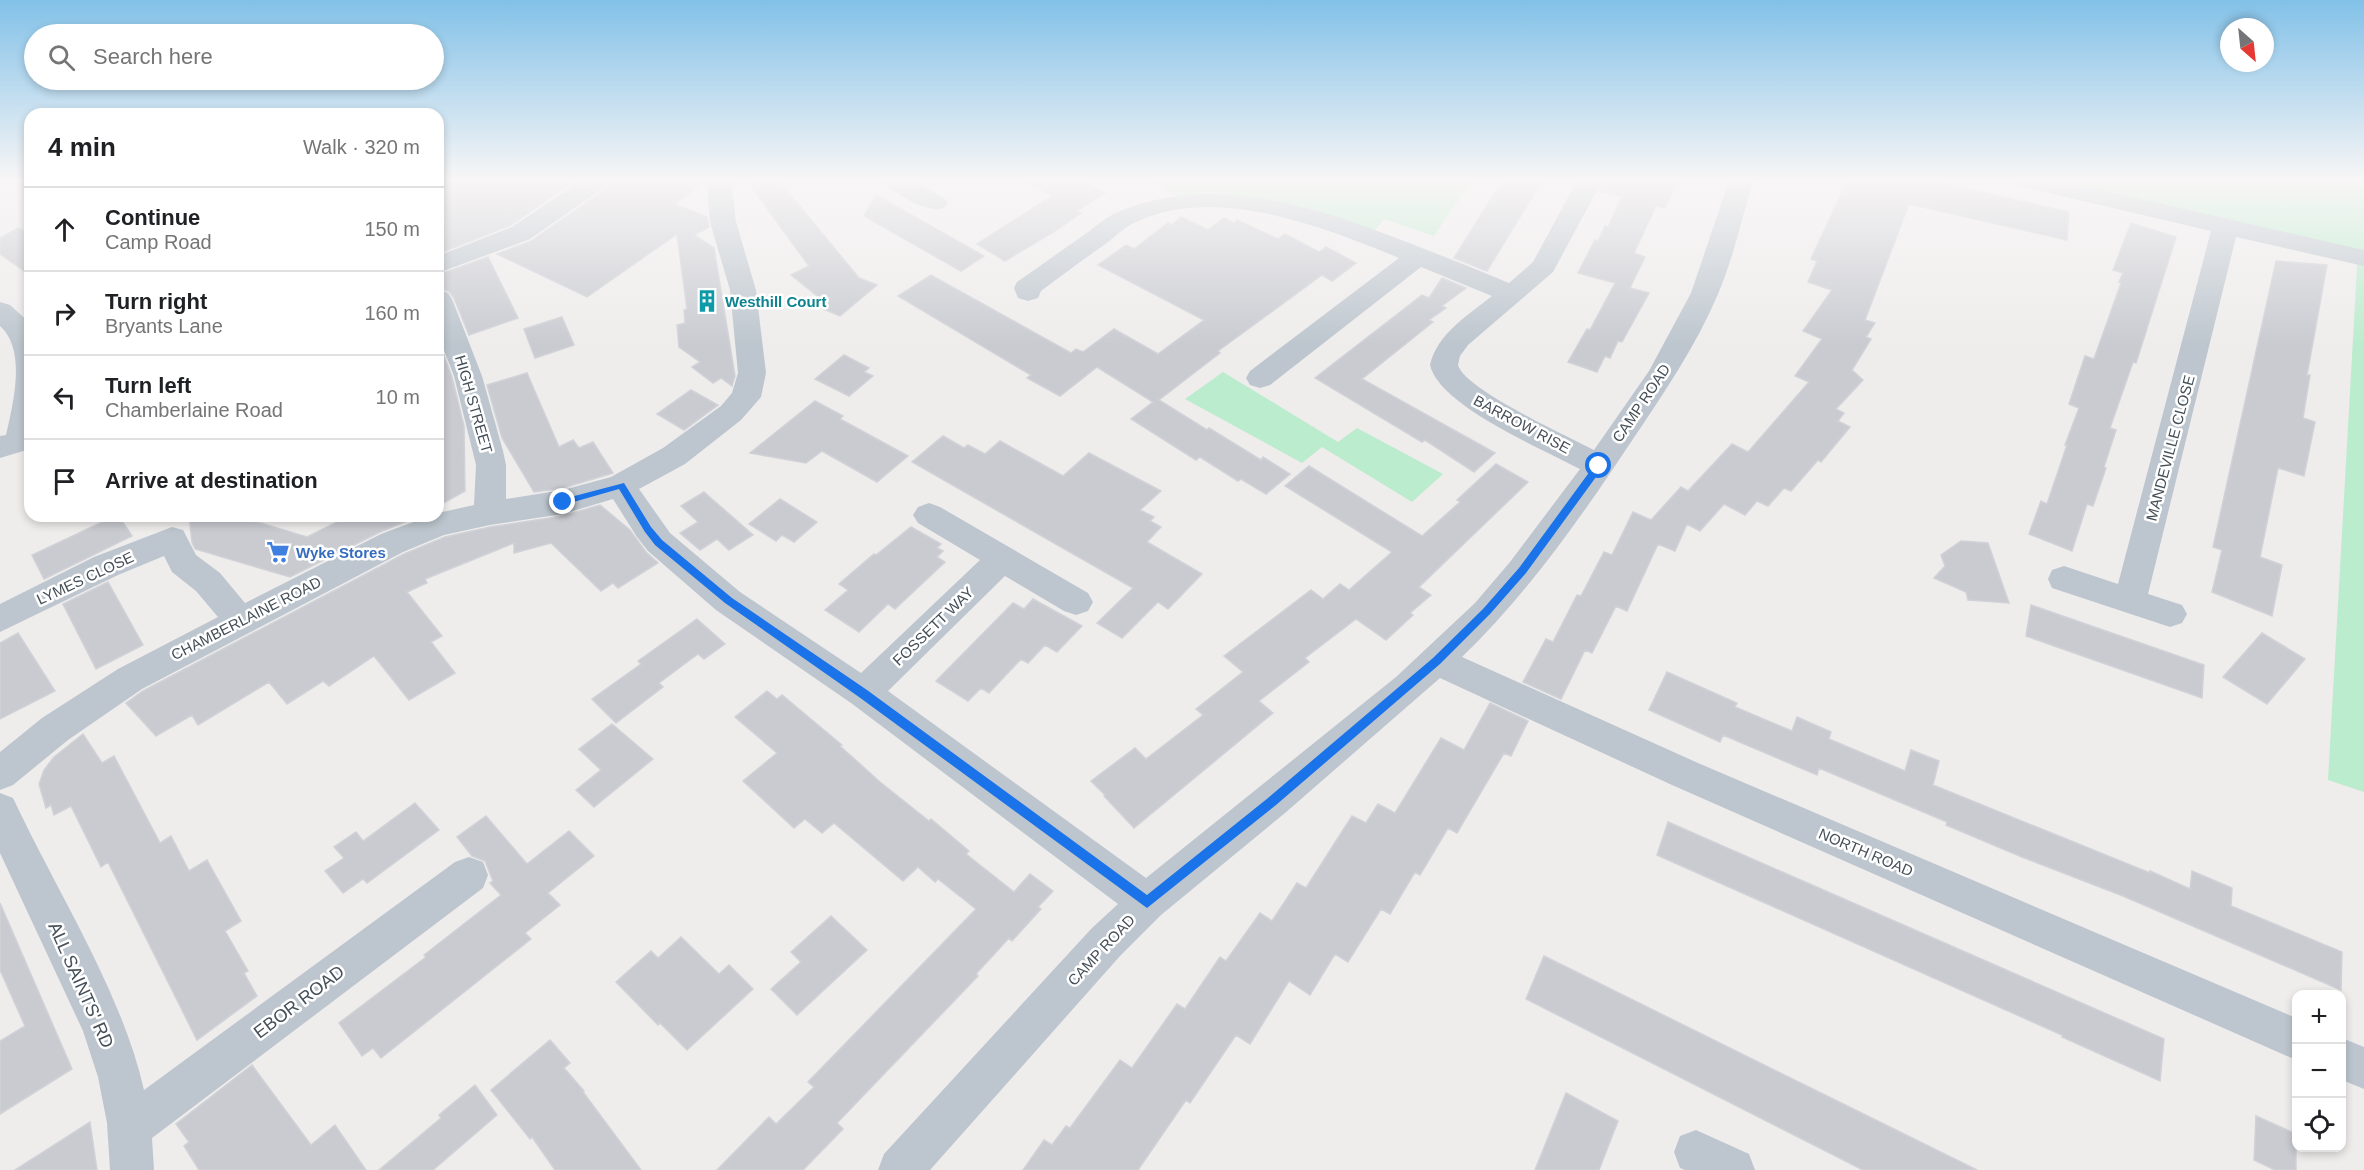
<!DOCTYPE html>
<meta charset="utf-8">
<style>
body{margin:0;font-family:Helvetica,sans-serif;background:#f6f6f6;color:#202124}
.controls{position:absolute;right:18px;bottom:18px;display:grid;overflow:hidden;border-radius:12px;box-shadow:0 3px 9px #0003}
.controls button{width:54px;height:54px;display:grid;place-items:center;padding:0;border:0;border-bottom:2px solid #e0e0e0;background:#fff;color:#202124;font:30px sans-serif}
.compass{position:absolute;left:2220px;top:18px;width:54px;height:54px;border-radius:50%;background:#fff;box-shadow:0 3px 9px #0003;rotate:153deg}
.stop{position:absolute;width:18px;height:18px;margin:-14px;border:4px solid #1a73e8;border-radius:50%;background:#fff}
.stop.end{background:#1a73e8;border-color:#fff;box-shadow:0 2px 6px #0008}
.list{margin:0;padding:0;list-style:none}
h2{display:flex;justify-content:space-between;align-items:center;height:78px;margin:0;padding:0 24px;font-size:26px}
h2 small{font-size:20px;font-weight:400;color:#757577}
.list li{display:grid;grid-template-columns:39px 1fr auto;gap:18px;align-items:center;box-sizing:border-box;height:84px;padding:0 24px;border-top:2px solid #e0e0e0}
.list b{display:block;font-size:22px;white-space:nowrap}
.list p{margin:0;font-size:20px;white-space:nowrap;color:#757577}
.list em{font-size:20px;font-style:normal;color:#757577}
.icon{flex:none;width:33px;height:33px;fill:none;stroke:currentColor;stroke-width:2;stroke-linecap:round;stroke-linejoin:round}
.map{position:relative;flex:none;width:2364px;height:1170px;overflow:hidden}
.search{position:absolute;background:#fff;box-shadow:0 3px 9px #0003;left:24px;top:24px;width:420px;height:66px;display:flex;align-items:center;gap:15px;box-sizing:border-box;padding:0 21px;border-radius:33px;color:#757577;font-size:22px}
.panel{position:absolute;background:#fff;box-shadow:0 3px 9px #0003;left:24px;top:108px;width:420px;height:414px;border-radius:18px}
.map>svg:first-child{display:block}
.green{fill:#bbeccd}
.building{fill:#c9cbd1;stroke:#d0d2d7;stroke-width:1.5}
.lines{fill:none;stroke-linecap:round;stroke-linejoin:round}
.minor{fill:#bdc6ce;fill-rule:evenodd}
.route{fill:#1a73e8}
.labels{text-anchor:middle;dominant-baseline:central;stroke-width:5;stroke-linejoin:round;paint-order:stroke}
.culture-label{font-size:15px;font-weight:bold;fill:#0d838f;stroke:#fff;text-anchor:start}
.street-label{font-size:15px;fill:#454f58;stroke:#fff}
.shop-label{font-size:15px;font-weight:bold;fill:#366cbe;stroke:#fff;text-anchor:start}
.near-street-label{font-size:18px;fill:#454f58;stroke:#fff}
</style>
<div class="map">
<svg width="2364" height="1170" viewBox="0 0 2364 1170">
<rect width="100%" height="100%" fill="#efecec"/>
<path class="green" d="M1152 181H1471L1434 236 1384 219 1374 231 1179 198Z
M2056 181H2364V792L2328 780 2357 268 2356 250Z
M1223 372 1338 442 1357 428 1443 474 1412 502 1322 447 1302 463 1185 399Z"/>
<path class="building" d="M438 181H575L511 225 438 254Z
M611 181H705L675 204 707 217 709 227 694 235 714 248 735 376 732 386 721 378 713 383 692 367 700 362 679 347 677 325 685 323 684 310 687 309 677 234 587 297 497 254 531 241 607 188Z
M747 181H779L859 278 877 285 840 316 814 305 821 299 791 275 809 266Z
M1025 181H1083L1105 193 1077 211 1081 213 1055 231 1005 261 977 244 1052 196Z
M1502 181H1542L1487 271 1454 258Z
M1604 181H1678L1665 208 1656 206 1634 253 1645 257 1630 288 1649 293 1622 342 1618 341 1610 358 1605 356 1597 372 1568 362 1587 329 1590 330 1615 283 1578 273 1595 240 1598 241 1605 226 1608 227 1622 197 1599 191Z
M1847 181H1935L2069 212 2067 240 1909 204 1865 320 1875 323 1866 337 1871 339 1852 370 1863 380 1836 409 1844 413 1838 421 1850 427 1821 462 1818 460 1791 491 1784 488 1768 506 1757 501 1745 515 1724 504 1700 531 1687 524 1675 551 1658 544 1627 611 1616 606 1592 653 1585 650 1561 699 1523 682 1546 639 1553 642 1577 595 1581 596 1604 552 1612 555 1633 512 1651 520 1681 487 1688 491 1732 444 1748 452 1809 382 1795 376 1822 339 1803 331 1832 290 1808 282 1817 261 1811 259Z
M876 195 984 256 961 271 864 216Z
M1181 217 1208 230 1224 218 1234 223 1237 220 1278 239 1285 234 1319 252 1326 247 1356 263 1332 281 1322 275 1218 351 1220 353 1159 400 1207 430 1209 428 1261 460 1263 457 1290 474 1266 494 1241 479 1238 481 1200 457 1196 460 1131 419 1153 402 1097 367 1060 396 1027 378 1031 375 898 296 931 275 1071 353 1076 349 1083 352 1114 329 1158 354 1204 320 1098 265 1126 245 1134 249 1168 223 1172 225Z
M2131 223 2176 237 2136 363 2133 362 2110 428 2116 430 2104 467 2106 468 2093 506 2087 504 2072 551 2029 534 2041 501 2047 504 2067 445H2065L2079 408 2069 404 2085 356 2094 359 2121 283 2119 282 2123 273 2113 270Z
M18 228 30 234V275L0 254V238Z
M488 257 518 318 469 335 454 298 449 291 438 288V275Z
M2276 261 2327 265 2307 375H2310L2303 418 2315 422 2304 476 2278 468 2260 557 2282 565 2272 616 2212 592 2222 550 2213 547Z
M1442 278 1466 288 1442 306 1446 308 1429 320 1433 322 1362 379 1495 453 1474 472 1425 440 1422 442 1315 378 1422 295 1429 298Z
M562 317 574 345 535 358 524 329Z
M438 348H441L452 377 464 426 465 491 438 506Z
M844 355 869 368 864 372 873 376 849 396 815 379Z
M527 373 559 447 573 440 579 448 593 442 613 473 563 488 534 492 502 438 487 385Z
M691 390 718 405 684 430 657 414Z
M815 401 843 416 840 419 908 456 877 482 822 451 806 463 750 453Z
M943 436 964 448 968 445 985 454 1000 441 1063 476 1089 453 1161 491 1140 510 1154 517 1150 521 1161 527 1147 542 1202 574 1168 609 1158 602 1122 638 1097 623 1133 588 912 462Z
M1496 464 1528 482 1419 587 1431 595 1410 613 1413 615 1386 640 1356 619 1305 658 1309 662 1259 701 1273 713 1134 828 1104 796 1105 795 1091 781 1135 748 1146 759 1203 715 1196 709 1243 672 1224 656 1311 590 1323 599 1340 584 1349 590 1392 552 1285 486 1309 466 1422 536 1460 502 1457 500Z
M704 492 753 535 729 550 717 539 700 550 680 533 698 522 681 506Z
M780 499 817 522 794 542 782 535 776 541 749 524Z
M600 505 630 530 646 552 658 563 618 588 613 583 601 591 551 543 514 553V543L425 579 427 583 407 592 442 636 431 642 455 673 409 700 374 656 329 686 323 681 287 704 269 682 198 725 192 715 156 736 126 703 143 691 404 554 445 537 490 527 563 516Z
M115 516H119L132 536 44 579 32 555Z
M189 516H237L307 537 349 516H419L380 532 290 577 195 549 192 542Z
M911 527 941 544 937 548 943 551 937 557 945 562 895 609 888 604 859 632 825 610 848 590 839 584 874 554 876 555Z
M1961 541 1988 543 2009 603 1968 600 1966 592 1934 578 1945 566 1941 555Z
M108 582 143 645 96 669 63 604Z
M1033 599 1082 626 1057 652 1045 645 1028 663 1021 659 989 693 981 688 968 701 936 681 1013 603 1024 609Z
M2031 605 2204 665 2202 698 2026 636Z
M697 619 725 644 704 659 698 654 659 683 663 687 616 723 592 699 641 664 638 661Z
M18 633 55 691 0 719V643Z
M2262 633 2305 659 2267 704 2223 677Z
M1667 672 1737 703 1735 707 1792 731 1797 717 1831 732 1829 739 1905 771 1911 750 1939 761 1933 785 2150 873V871L2190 889 2192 871 2232 888 2231 906 2342 952 2341 990 2123 896 2022 857 1946 825 1947 822 1819 768 1817 775 1723 735 1720 742 1649 710Z
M767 691 777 699 782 695 842 745 840 746 880 782 929 821 931 819 969 851 966 854 1014 892 1030 874 1053 891 1038 907 1041 909 1012 941 1009 938 976 974 978 976 837 1123 843 1129 803 1170H717L769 1117 776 1124 814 1087 808 1082 976 909 938 879 935 882 918 867 903 881 834 823 822 833 805 819 794 828 743 781 777 753 735 717Z
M1490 703 1528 721 1511 756 1504 753 1457 833 1448 828 1420 875 1415 872 1390 914 1381 909 1348 962 1335 954 1310 995 1289 981 1250 1044 1236 1035 1190 1103 1186 1100 1138 1170H1023L1044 1140 1052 1145 1066 1126 1070 1128 1120 1060 1132 1068 1177 1004 1185 1009 1220 957 1226 961 1260 913 1272 921 1297 883 1306 888 1352 816 1366 823 1378 804 1395 813 1441 738 1464 750Z
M612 724 653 759 594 807 576 790 601 770 579 749Z
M83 734 102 763 114 756 160 843 171 836 189 871 207 860 241 921 225 931 248 971 244 973 257 996 197 1040 108 862 101 867 71 806 54 815 51 805 46 808 39 784 44 770 54 757Z
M415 803 439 830 367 883 363 879 343 893 325 871 344 858 334 847 356 832 363 841Z
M486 816 527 864 569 831 594 856 548 893 560 905 525 933 531 939 381 1058 373 1048 362 1056 339 1023 426 957 424 955 501 895 490 883 493 881 485 861 472 856 457 837Z
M1668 822 2164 1039 2160 1081 2062 1037V1035L1657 855Z
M0 903 72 1069 0 1114V1041L25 1026 0 970Z
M831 916 867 950 797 1015 771 989 801 962 791 952Z
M681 937 719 974 729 965 753 989 687 1050 660 1023 658 1025 616 982 651 951 658 958Z
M1544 956 1825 1095 1977 1170H1863L1526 999Z
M550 1040 570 1063 564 1068 584 1091 583 1092 641 1170H555L532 1137 530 1139 491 1090Z
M252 1065 311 1145 335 1125 366 1170H199L184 1146 189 1142 176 1124Z
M475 1085 497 1115 433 1170H379L441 1118 439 1115Z
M1566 1093 1618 1121 1599 1170H1535Z
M2256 1116 2296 1134V1170H2275L2254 1160Z
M90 1122 97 1170H15Z"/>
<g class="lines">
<path class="minor" d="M580 181H609L606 186 530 239 438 273V256L512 227Z
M707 181H731L736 222 756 290 766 373 761 397 741 420 685 464 639 489 670 533 740 592 861 673 980 560 918 523 913 515 918 507 929 503 940 507 1088 593 1093 602 1088 611 1076 615 1064 611 1005 576 888 691 1146 878 1396 677 1475 603 1510 562 1580 469C1543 449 1439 406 1430 365 1437 334 1468 315 1492 296L1421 267 1270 385 1260 388 1250 385 1246 378 1250 371 1399 258C1323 227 1214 183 1134 223 1123 228 1114 238 1104 245 1083 260 1062 275 1041 291L1038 298 1028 301 1018 298 1014 288 1017 282C1040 266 1062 250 1084 235 1095 227 1106 217 1118 212 1215 171 1319 208 1412 244 1444 257 1477 269 1509 283L1533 262 1577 181H1602L1553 272 1468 345 1460 356 1458 365C1465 390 1568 436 1594 450L1649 371 1691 293 1729 181H1753C1742 218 1733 259 1718 294 1696 346 1664 393 1633 439 1582 516 1529 592 1462 657L1698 763 2296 1018V1060L1672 785 1440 678 1285 813 1161 915 1120 956 930 1170H878L884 1154 1092 928 1118 904 851 703 716 610 648 551 637 537 613 499 563 514 490 525 444 535 403 552 142 689 68 740 13 785 0 790V752L42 718 118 669 218 617 196 591 172 572 164 556 118 575 0 632V604L94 557 172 527 183 530 196 555 220 573 245 603 381 534 427 517 438 516V513L474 505 476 465 454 376 438 335V290L448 293 452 299 482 376 503 451 506 465V499L563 490 611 477 663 448 721 406 732 393 738 373 730 290 710 222Z
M883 181H914L944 198 948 203 944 208C924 213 903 196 886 186Z
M2016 181H2062L2364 250V266L2236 237 2148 594 2182 605 2187 614 2182 623 2170 627 2052 588 2048 579 2052 570 2064 566 2118 584 2211 231 2019 186Z
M0 302 10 305 30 323V449L0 458V436L6 435C13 404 27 350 0 326Z
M0 793 13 798C56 890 122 992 144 1090L455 862 469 857 483 862 488 875 483 888 152 1138 154 1170H110L107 1123 98 1077 83 1031 0 853Z
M2342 1038 2364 1047V1089L2342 1080Z
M1696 1130 1749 1154 1755 1170H1685L1680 1168 1674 1152 1680 1136Z"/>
</g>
<linearGradient id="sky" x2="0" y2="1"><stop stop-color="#82c1e8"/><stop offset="0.52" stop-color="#f8f6f6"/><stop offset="1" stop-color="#f8f6f6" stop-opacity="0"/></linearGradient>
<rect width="2364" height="345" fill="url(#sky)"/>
<path class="route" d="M1596 463H1599L1604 466 1526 573 1490 614 1440 664 1276 805 1147 908 859 697 725 603 655 545 645 532 619 489 563 505 558 502 563 499 624 483 651 527 662 540 732 598 867 690 1147 895 1268 798 1433 658 1483 609 1519 568Z"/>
<defs>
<g id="building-bare" transform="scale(1.8)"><path d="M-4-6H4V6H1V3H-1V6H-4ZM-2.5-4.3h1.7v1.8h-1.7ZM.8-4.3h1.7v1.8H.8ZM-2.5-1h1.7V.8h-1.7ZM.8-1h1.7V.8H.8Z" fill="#0f9aa8" stroke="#fff" stroke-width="2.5" paint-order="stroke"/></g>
<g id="supermarket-bare" transform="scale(1.8)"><path d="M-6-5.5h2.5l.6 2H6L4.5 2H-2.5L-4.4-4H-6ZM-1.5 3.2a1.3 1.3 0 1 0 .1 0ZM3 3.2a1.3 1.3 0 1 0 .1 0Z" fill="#3f7fe0" stroke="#fff" stroke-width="2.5" paint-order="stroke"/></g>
</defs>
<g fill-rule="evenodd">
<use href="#building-bare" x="707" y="301"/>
<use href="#supermarket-bare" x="278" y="552"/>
</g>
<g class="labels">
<g class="culture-label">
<text x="725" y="301">Westhill Court</text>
</g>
<g class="street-label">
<text transform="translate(1641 403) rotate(-56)">CAMP ROAD</text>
<text transform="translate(474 404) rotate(74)">HIGH STREET</text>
<text transform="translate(1522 424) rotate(28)">BARROW RISE</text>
<text transform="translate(2170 448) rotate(-75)">MANDEVILLE CLOSE</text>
<text transform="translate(85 578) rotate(-25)">LYMES CLOSE</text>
<text transform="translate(246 618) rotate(-27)">CHAMBERLAINE ROAD</text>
<text transform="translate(933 626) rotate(-44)">FOSSETT WAY</text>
<text transform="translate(1866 852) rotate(23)">NORTH ROAD</text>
<text transform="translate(1101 950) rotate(-47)">CAMP ROAD</text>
</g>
<g class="shop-label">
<text x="296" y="552">Wyke Stores</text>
</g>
<g class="near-street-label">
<text transform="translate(81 985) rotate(66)">ALL SAINTS' RD</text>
<text transform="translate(299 1002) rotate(-37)">EBOR ROAD</text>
</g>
</g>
</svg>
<div class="controls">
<button>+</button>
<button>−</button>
<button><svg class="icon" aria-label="locate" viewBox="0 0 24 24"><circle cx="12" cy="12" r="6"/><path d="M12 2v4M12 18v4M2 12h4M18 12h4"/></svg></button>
</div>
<svg class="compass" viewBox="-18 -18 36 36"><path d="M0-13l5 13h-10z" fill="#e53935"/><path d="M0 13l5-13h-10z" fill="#757577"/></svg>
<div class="stop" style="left:1599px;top:466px"></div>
<div class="stop end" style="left:563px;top:502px"></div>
<div class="search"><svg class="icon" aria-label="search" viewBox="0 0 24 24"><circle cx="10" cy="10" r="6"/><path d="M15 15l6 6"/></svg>Search here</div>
<section class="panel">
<h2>4 min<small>Walk · 320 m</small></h2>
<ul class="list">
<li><svg class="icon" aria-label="ahead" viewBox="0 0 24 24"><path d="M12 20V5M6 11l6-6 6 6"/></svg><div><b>Continue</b><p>Camp Road</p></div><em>150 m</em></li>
<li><svg class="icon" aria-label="right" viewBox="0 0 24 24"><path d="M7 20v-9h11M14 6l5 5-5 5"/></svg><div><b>Turn right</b><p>Bryants Lane</p></div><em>160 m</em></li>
<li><svg class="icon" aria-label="left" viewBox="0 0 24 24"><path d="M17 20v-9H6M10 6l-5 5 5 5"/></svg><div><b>Turn left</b><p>Chamberlaine Road</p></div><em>10 m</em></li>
<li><svg class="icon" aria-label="arrive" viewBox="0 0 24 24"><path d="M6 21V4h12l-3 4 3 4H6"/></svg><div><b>Arrive at destination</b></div></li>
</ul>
</section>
</div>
